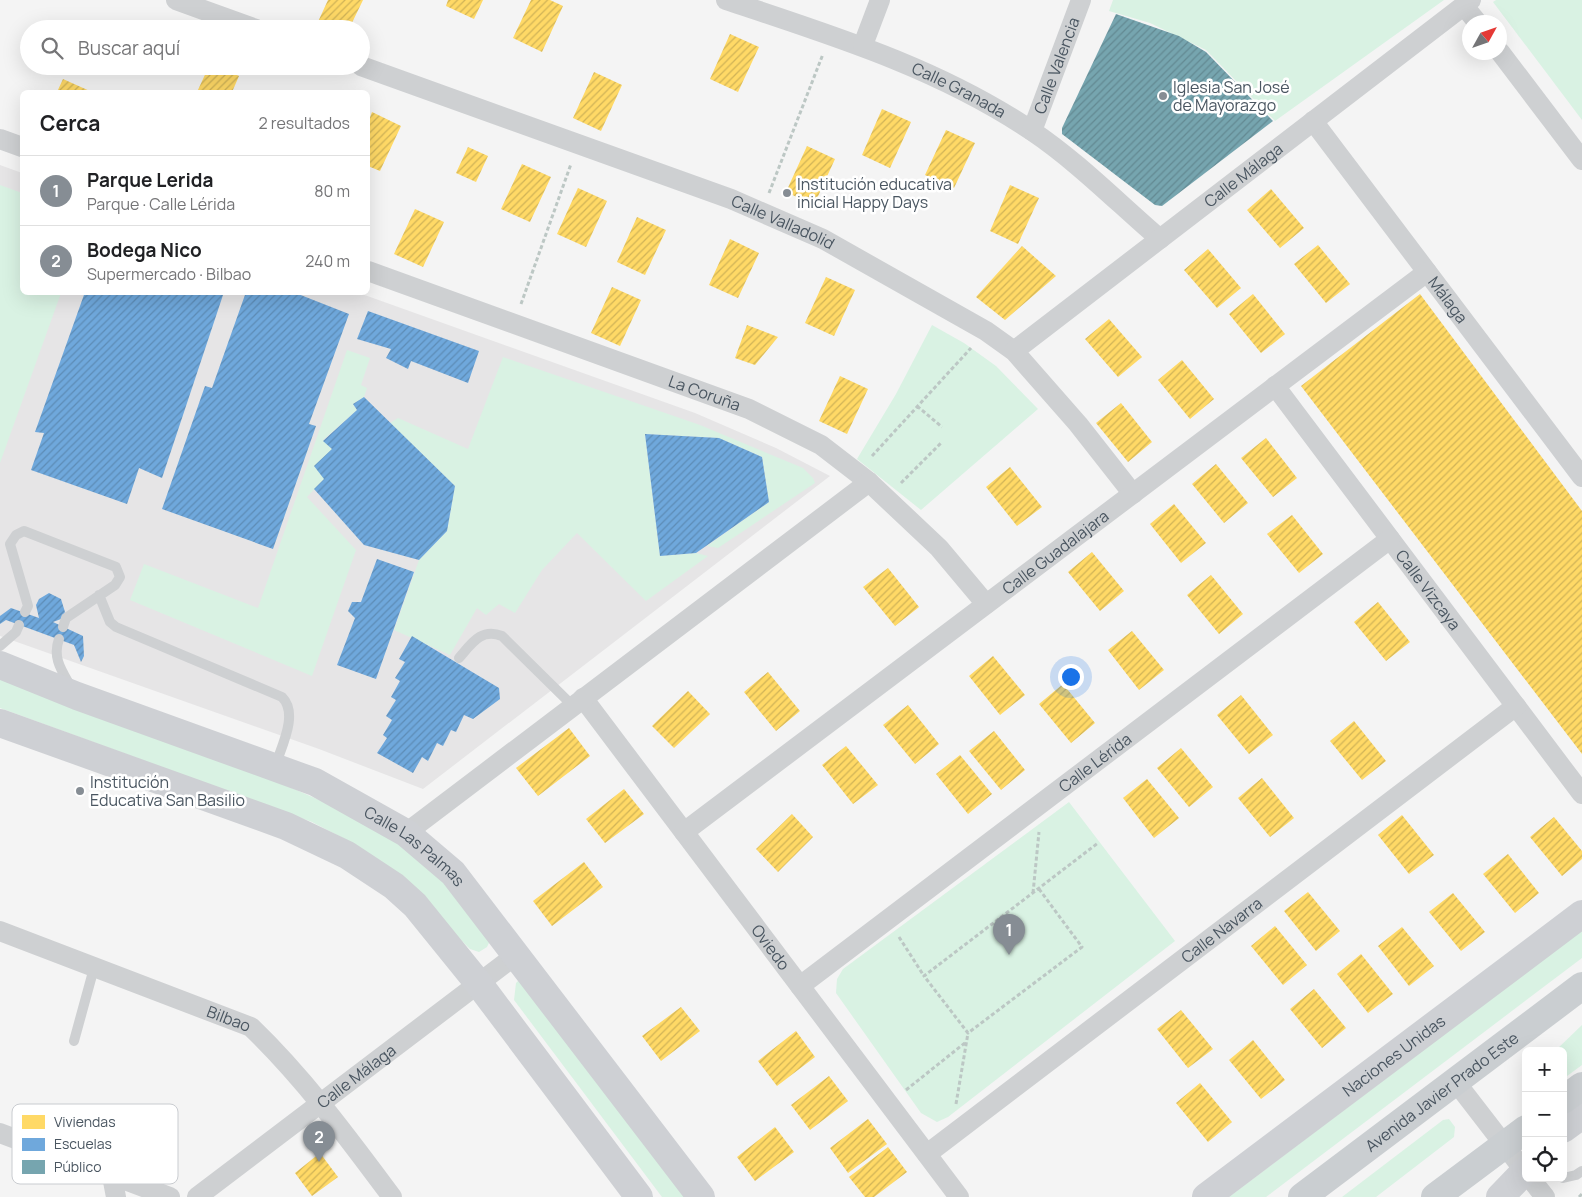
<!DOCTYPE html>
<html lang="es">
<meta charset="utf-8">
<style>
body{margin:0;font-family:Manrope,sans-serif;background:#f2f2f2;color:#202124}
.controls{position:absolute;right:15px;bottom:15px;display:grid;overflow:hidden;border-radius:8px;box-shadow:0 5px 20px #0002}
.controls button{width:45px;height:45px;display:grid;place-items:center;padding:0;border:0;border-bottom:1px solid #e0e0e0;background:#fff;color:#202124;font:25px sans-serif}
.compass{position:absolute;left:1462px;top:15px;width:45px;height:45px;border-radius:50%;background:#fff;box-shadow:0 5px 20px #0002;rotate:50deg}
.you{position:absolute;left:1070px;top:676px;width:18px;height:18px;margin:-12px;border:4px solid #fff;border-radius:50%;background:#1a73e8;box-shadow:0 0 0 8px #1a73e833}
.badge{display:grid;place-items:center;width:32px;height:32px;border-radius:50%;background:#868d94;color:#fff;font-size:16px;font-weight:700}
.pin{position:absolute;translate:-50% -41px;filter:drop-shadow(0 1px 2px #0008)}
.pin::after{content:'';position:absolute;top:26px;width:18px;height:15px;background:inherit;clip-path:polygon(0 0,100% 0,50% 100%)}
.list{margin:0;padding:0;list-style:none}
h2{display:flex;justify-content:space-between;align-items:center;height:65px;margin:0;padding:0 20px;font-size:21px}
h2 small{font-size:16px;font-weight:400;color:#757577}
.list li{display:grid;grid-template-columns:32px 1fr auto;gap:15px;align-items:center;box-sizing:border-box;height:70px;padding:0 20px;border-top:1px solid #e0e0e0}
.list b{display:block;font-size:19px;white-space:nowrap}
.list p{margin:0;font-size:16px;white-space:nowrap;color:#757577}
.list em{font-size:16px;font-style:normal;color:#757577}
.icon{flex:none;width:28px;height:28px;fill:none;stroke:currentColor;stroke-width:2;stroke-linecap:round;stroke-linejoin:round}
.map{position:relative;flex:none;width:1582px;height:1197px;overflow:hidden}
.search{position:absolute;background:#fff;box-shadow:0 5px 20px #0002;left:20px;top:20px;width:350px;height:55px;display:flex;align-items:center;gap:12px;box-sizing:border-box;padding:0 18px;border-radius:28px;color:#757577;font-size:19px}
.panel{position:absolute;background:#fff;box-shadow:0 5px 20px #0002;left:20px;top:90px;width:350px;height:205px;border-radius:8px}
.map>svg:first-child{display:block}
.education{fill:#e6e5e6}
.green{fill:#d9f2e3}
.homes{fill:url(#homes-hatch)}
.schools{fill:url(#schools-hatch)}
.public{fill:url(#public-hatch)}
.lines{fill:none;stroke-linecap:round;stroke-linejoin:round}
.path{stroke:#bcc7c4;stroke-width:3;stroke-dasharray:4 2.5;stroke-linecap:butt}
.lane{stroke:#ced0d2;stroke-width:10}
.street{stroke:#ced0d2;stroke-width:20}
.secondary{stroke:#ced0d4;stroke-width:28}
.primary{stroke:#caced1;stroke-width:28}
.poi-dot{fill:#868d94;stroke:#fff;stroke-width:2}
.labels{text-anchor:middle;dominant-baseline:central;stroke-width:5;stroke-linejoin:round;paint-order:stroke}
.street-label{font-size:16px;fill:#4a5661;stroke:#fff}
.poi-label{font-size:16px;fill:#4a5661;stroke:#fff;text-anchor:start}
.key{fill:#fff;stroke:#c9ccd0;stroke-width:1}
.key-label{font-size:14px;fill:#4a5661}
</style>
<div class="map">
<svg width="1582" height="1197" viewBox="0 0 1582 1197">
<defs>
<pattern id="homes-hatch" width="6" height="6" patternUnits="userSpaceOnUse" patternTransform="scale(1.25)"><rect width="6" height="6" fill="#ffd966"/><path d="M-1 1l2-2M0 6l6-6M5 7l2-2" fill="none" stroke="#d0b357"/></pattern>
<pattern id="schools-hatch" width="6" height="6" patternUnits="userSpaceOnUse" patternTransform="scale(1.25)"><rect width="6" height="6" fill="#6fa8dc"/><path d="M-1 1l2-2M0 6l6-6M5 7l2-2" fill="none" stroke="#5d8cb6"/></pattern>
<pattern id="public-hatch" width="6" height="6" patternUnits="userSpaceOnUse" patternTransform="scale(1.25)"><rect width="6" height="6" fill="#76a5af"/><path d="M-1 1l2-2M0 6l6-6M5 7l2-2" fill="none" stroke="#638992"/></pattern>
</defs>
<rect width="100%" height="100%" fill="#f4f4f4"/>
<path class="education" d="M0 165 22 173V292L359 293 695 413 776 448 830 476 423 789 319 749 0 636Z"/>
<path class="green" d="M1113 0H1444L1275 121 1206 50 1150 23 1109 11Z
M1496 0H1582V120L1493 2Z
M0 185 22 193V292L61 293 0 463Z
M932 325 964 343 996 366 1038 409 921 510 857 459 896 394Z
M347 350 370 358 361 385 367 388 364 397 353 404 357 410 323 440 332 449 324 479 307 497 356 550 312 676 130 600 144 564 258 608Z
M503 357 700 425 803 468 813 478 815 483 718 548 707 546 769 502 762 457 719 438 645 434 660 556 696 553 708 556 646 601 577 533 542 570 515 613 499 604 486 615 477 608 450 655 394 630 419 560 447 531 455 486 390 423 398 418 468 449Z
M0 678 249 769 369 822 425 864 453 891 491 939 487 947 479 952 470 949 418 898 354 844 312 822 0 708Z
M1069 802 1175 941 948 1117 937 1122 921 1113 836 993 837 979 843 969Z
M1582 930V958L1266 1197H1229Z
M520 979 691 1197H662L514 1000 516 983Z
M1582 1025V1065L1563 1079V1051H1555Z
M1449 1119 1455 1127 1454 1137 1376 1197H1342L1443 1120Z"/>
<path class="homes" d="M328 0H363L349 29H327L317 24Z
M448 0H483L474 19 446 6Z
M531 0H550L563 6 542 52 513 38Z
M730 34 759 47 738 92 710 79Z
M209 66H218L239 76 232 92H197Z
M594 72 622 85 601 131 573 118Z
M63 79 92 92H57Z
M882 109 911 122 890 168 862 155Z
M372 112 401 126 380 171 368 166V123Z
M946 130 975 143 954 188 925 175Z
M807 146 835 159 814 205 786 192Z
M468 147 488 156 476 182 456 173Z
M522 164 551 177 530 222 501 209Z
M1010 185 1039 198 1018 244 990 231Z
M578 188 607 201 586 247 557 234Z
M1271 189 1304 228 1280 248 1247 210Z
M415 209 444 222 423 267 394 254Z
M637 217 666 230 645 275 617 262Z
M730 239 759 253 738 298 709 285Z
M1318 245 1350 284 1326 303 1294 264Z
M1022 246 1056 276 1005 320 976 297Z
M1208 249 1241 288 1217 308 1184 270Z
M826 277 855 290 834 336 805 323Z
M612 287 641 300 620 346 591 333Z
M1253 294 1285 334 1261 353 1229 314Z
M1420 294 1582 511V754L1301 386Z
M1109 319 1142 357 1118 377 1085 339Z
M747 325 778 337 755 365 735 358Z
M1182 360 1214 399 1190 419 1158 380Z
M840 376 868 389 847 434 819 421Z
M1121 403 1152 442 1128 462 1096 423Z
M1266 438 1297 478 1273 497 1241 458Z
M1216 464 1248 503 1224 523 1192 484Z
M1010 467 1042 507 1017 526 986 487Z
M1174 504 1206 543 1181 563 1150 524Z
M1292 515 1323 554 1299 573 1267 534Z
M1092 552 1124 591 1100 611 1068 572Z
M888 568 919 607 895 626 863 587Z
M1211 575 1243 614 1219 634 1187 595Z
M1378 602 1410 642 1386 661 1354 622Z
M1132 631 1164 670 1139 690 1108 650Z
M993 656 1025 695 1000 715 969 676Z
M768 672 800 711 776 731 744 692Z
M1063 684 1095 723 1071 743 1039 704Z
M688 691 710 714 674 748 652 726Z
M1241 695 1273 735 1249 754 1217 715Z
M908 705 939 744 915 764 883 725Z
M1354 721 1386 761 1362 780 1330 741Z
M569 728 590 756 538 796 516 768Z
M994 731 1025 770 1001 790 969 751Z
M846 746 878 785 853 804 822 765Z
M1181 748 1213 787 1189 807 1157 768Z
M960 755 992 794 968 814 936 774Z
M1262 778 1294 818 1270 837 1238 798Z
M1147 779 1179 818 1154 838 1123 798Z
M624 789 644 814 605 843 586 819Z
M792 814 813 837 778 872 756 849Z
M1402 815 1434 855 1409 874 1378 835Z
M1554 817 1582 851V859L1562 876 1530 837Z
M1508 854 1539 893 1515 913 1483 874Z
M584 862 603 887 552 926 533 901Z
M1308 892 1340 931 1316 951 1284 911Z
M1453 893 1485 932 1461 951 1429 912Z
M1275 926 1307 965 1283 985 1251 946Z
M1402 927 1434 966 1409 986 1378 946Z
M1361 954 1393 994 1368 1013 1337 974Z
M1314 989 1346 1028 1322 1048 1290 1009Z
M681 1007 700 1031 661 1061 642 1036Z
M1181 1010 1213 1049 1188 1068 1157 1029Z
M796 1031 815 1057 777 1086 758 1061Z
M1253 1040 1285 1080 1261 1099 1229 1060Z
M829 1076 848 1101 810 1130 791 1105Z
M1200 1083 1232 1122 1208 1142 1176 1103Z
M868 1119 887 1144 848 1173 830 1148Z
M775 1127 794 1152 755 1181 737 1157Z
M888 1147 907 1172 874 1197H865L849 1177Z
M320 1153 338 1177 312 1196 295 1173Z"/>
<path class="schools" d="M85 292H224L162 478 139 468 127 504 31 470 44 433 35 432Z
M246 292H293L349 314 309 424 316 426 273 549 162 509 205 386 212 388Z
M368 311 479 351 468 383 411 361 408 369 386 358 391 349 357 339Z
M364 397 455 486 447 531 419 560 364 545 314 489 324 479 314 466 332 449 323 441 357 410 353 404Z
M645 434 719 438 762 457 769 502 696 553 660 556Z
M377 559 414 572 376 679 337 665 355 618 348 611 352 602H361Z
M49 593 61 599 65 612 61 619 53 622 83 636 84 656 81 662 74 645 6 620 0 624V616L11 608 39 618 36 605 39 599Z
M412 636 499 688 500 699 473 719 464 715 456 732 451 730 443 746 437 743 428 761 422 757 413 773 377 753 387 738 383 735 392 720 386 716 396 700 391 697 400 681 395 678 405 662 399 659Z"/>
<path class="public" d="M1116 14 1179 36 1206 52 1273 121 1162 206 1155 205 1062 134V128Z"/>
<g class="lines">
<path class="path" d="M769 193 823 54
M521 304 571 164
M917 406 942 427
M872 456 971 348
M901 483 942 442
M1039 889 1082 947 968 1033 924 976 1098 843
M1033 893 1039 832
M899 937 924 976
M906 1090 966 1042
M956 1104 968 1033
M1579 1197 1582 1194"/>
<path class="lane" d="M99 595 110 622 116 627 282 697C299 714 281 747 275 767
M25 612 28 606 10 544 16 535 24 531 116 567 120 577 115 585 66 618 63 627
M59 639C52 658 62 671 71 687
M0 646 16 632 19 625
M459 658C472 643 481 628 502 636L573 706
M74 1041 94 968
M1563 1178 1576 1175 1582 1171"/>
<g class="street">
<path d="M176 0 256 29"/>
<path id="s1" d="M726 0C831 35 939 68 1032 131 1078 162 1118 203 1160 239"/>
<path d="M1464 6 1477 22"/>
<path d="M863 45 880 0"/>
<path d="M1500 52 1582 160"/>
<path id="s2" d="M361 66 731 199 823 239 986 331 1014 351 1078 424 1133 494"/>
<path id="s3" d="M1313 121 1582 477"/>
<path id="s4" d="M1032 131 1081 0"/>
<path d="M0 139 22 147"/>
<path id="s5" d="M368 271 749 409 821 445 869 482 939 548 986 604"/>
<path id="s6" d="M1014 351 1471 0"/>
<path id="s7" d="M1275 386 1582 794"/>
<path id="s8" d="M583 698 959 1197"/>
<path id="s9" d="M684 832 1427 272"/>
<path d="M406 833 869 482"/>
<path id="s10" d="M0 931 251 1027C304 1078 348 1138 392 1197"/>
<path id="s11" d="M800 986 1390 539"/>
<path d="M1455 1081 1526 1173"/>
<path d="M0 1133 170 1197"/>
<path id="s12" d="M927 1154 1516 706"/>
<path d="M112 1176 116 1197"/>
<path d="M1530 1178 1545 1197"/>
<path id="s13" d="M197 1197 516 955"/>
</g>
<g class="secondary">
<path id="s14" d="M0 665 77 696 315 782 406 833 453 873 701 1197"/>
<path d="M0 723 286 826 347 855 394 886 415 905 479 984 639 1197"/>
<path d="M1563 1129 1582 1115"/>
<path id="s15" d="M1206 1197 1582 914"/>
<path d="M1500 1197 1526 1170"/>
</g>
<g class="primary">
<path d="M1563 1100 1582 1086"/>
<path id="s16" d="M1302 1197 1582 986"/>
<path d="M1435 1197 1526 1129"/>
</g>
</g>
<g class="poi-dot">
<circle cx="1163" cy="96" r="5"/>
<circle cx="787" cy="193" r="5"/>
<circle cx="80" cy="791" r="5"/>
</g>
<g class="labels">
<g class="street-label">
<text stroke="none"><textPath href="#s4" startOffset="70">Calle Valencia</textPath></text>
<text stroke="none"><textPath href="#s1" startOffset="250">Calle Granada</textPath></text>
<text stroke="none"><textPath href="#s6" startOffset="289">Calle Málaga</textPath></text>
<text stroke="none"><textPath href="#s2" startOffset="450">Calle Valladolid</textPath></text>
<text stroke="none"><textPath href="#s3" startOffset="224">Málaga</textPath></text>
<text stroke="none"><textPath href="#s5" startOffset="358">La Coruña</textPath></text>
<text stroke="none"><textPath href="#s9" startOffset="465">Calle Guadalajara</textPath></text>
<text stroke="none"><textPath href="#s7" startOffset="255">Calle Vizcaya</textPath></text>
<text stroke="none"><textPath href="#s11" startOffset="370">Calle Lérida</textPath></text>
<text stroke="none"><textPath href="#s14" startOffset="455">Calle Las Palmas</textPath></text>
<text stroke="none"><textPath href="#s12" startOffset="370">Calle Navarra</textPath></text>
<text stroke="none"><textPath href="#s8" startOffset="312">Oviedo</textPath></text>
<text stroke="none"><textPath href="#s10" startOffset="245">Bilbao</textPath></text>
<text stroke="none"><textPath href="#s15" startOffset="235">Naciones Unidas</textPath></text>
<text stroke="none"><textPath href="#s13" startOffset="200">Calle Málaga</textPath></text>
<text stroke="none"><textPath href="#s16" startOffset="175">Avenida Javier Prado Este</textPath></text>
</g>
<g class="poi-label">
<text x="1173" y="87">Iglesia San José<tspan x="1173" dy="18">de Mayorazgo</tspan></text>
<text x="797" y="184">Institución educativa<tspan x="797" dy="18">inicial Happy Days</tspan></text>
<text x="90" y="782">Institución<tspan x="90" dy="18">Educativa San Basilio</tspan></text>
</g>
</g>
<rect x="12" y="1104" width="166" height="80" rx="8" class="key"/>
<rect x="22" y="1115" width="23" height="14" fill="#ffd966"/>
<rect x="22" y="1138" width="23" height="13" fill="#6fa8dc"/>
<rect x="22" y="1160" width="23" height="14" fill="#76a5af"/>
<g class="key-label">
<text x="54" y="1127">Viviendas</text>
<text x="54" y="1149">Escuelas</text>
<text x="54" y="1172">Público</text>
</g>
</svg>
<div class="controls">
<button>+</button>
<button>−</button>
<button><svg class="icon" aria-label="locate" viewBox="0 0 24 24"><circle cx="12" cy="12" r="6"/><path d="M12 2v4M12 18v4M2 12h4M18 12h4"/></svg></button>
</div>
<svg class="compass" viewBox="-18 -18 36 36"><path d="M0-13l5 13h-10z" fill="#e53935"/><path d="M0 13l5-13h-10z" fill="#757577"/></svg>
<div class="you"></div>
<div class="pin badge" style="left:1009px;top:955px">1</div>
<div class="pin badge" style="left:319px;top:1162px">2</div>
<div class="search"><svg class="icon" aria-label="search" viewBox="0 0 24 24"><circle cx="10" cy="10" r="6"/><path d="M15 15l6 6"/></svg>Buscar aquí</div>
<section class="panel">
<h2>Cerca<small>2 resultados</small></h2>
<ul class="list">
<li><span class="badge">1</span><div><b>Parque Lerida</b><p>Parque · Calle Lérida</p></div><em>80 m</em></li>
<li><span class="badge">2</span><div><b>Bodega Nico</b><p>Supermercado · Bilbao</p></div><em>240 m</em></li>
</ul>
</section>
</div>
